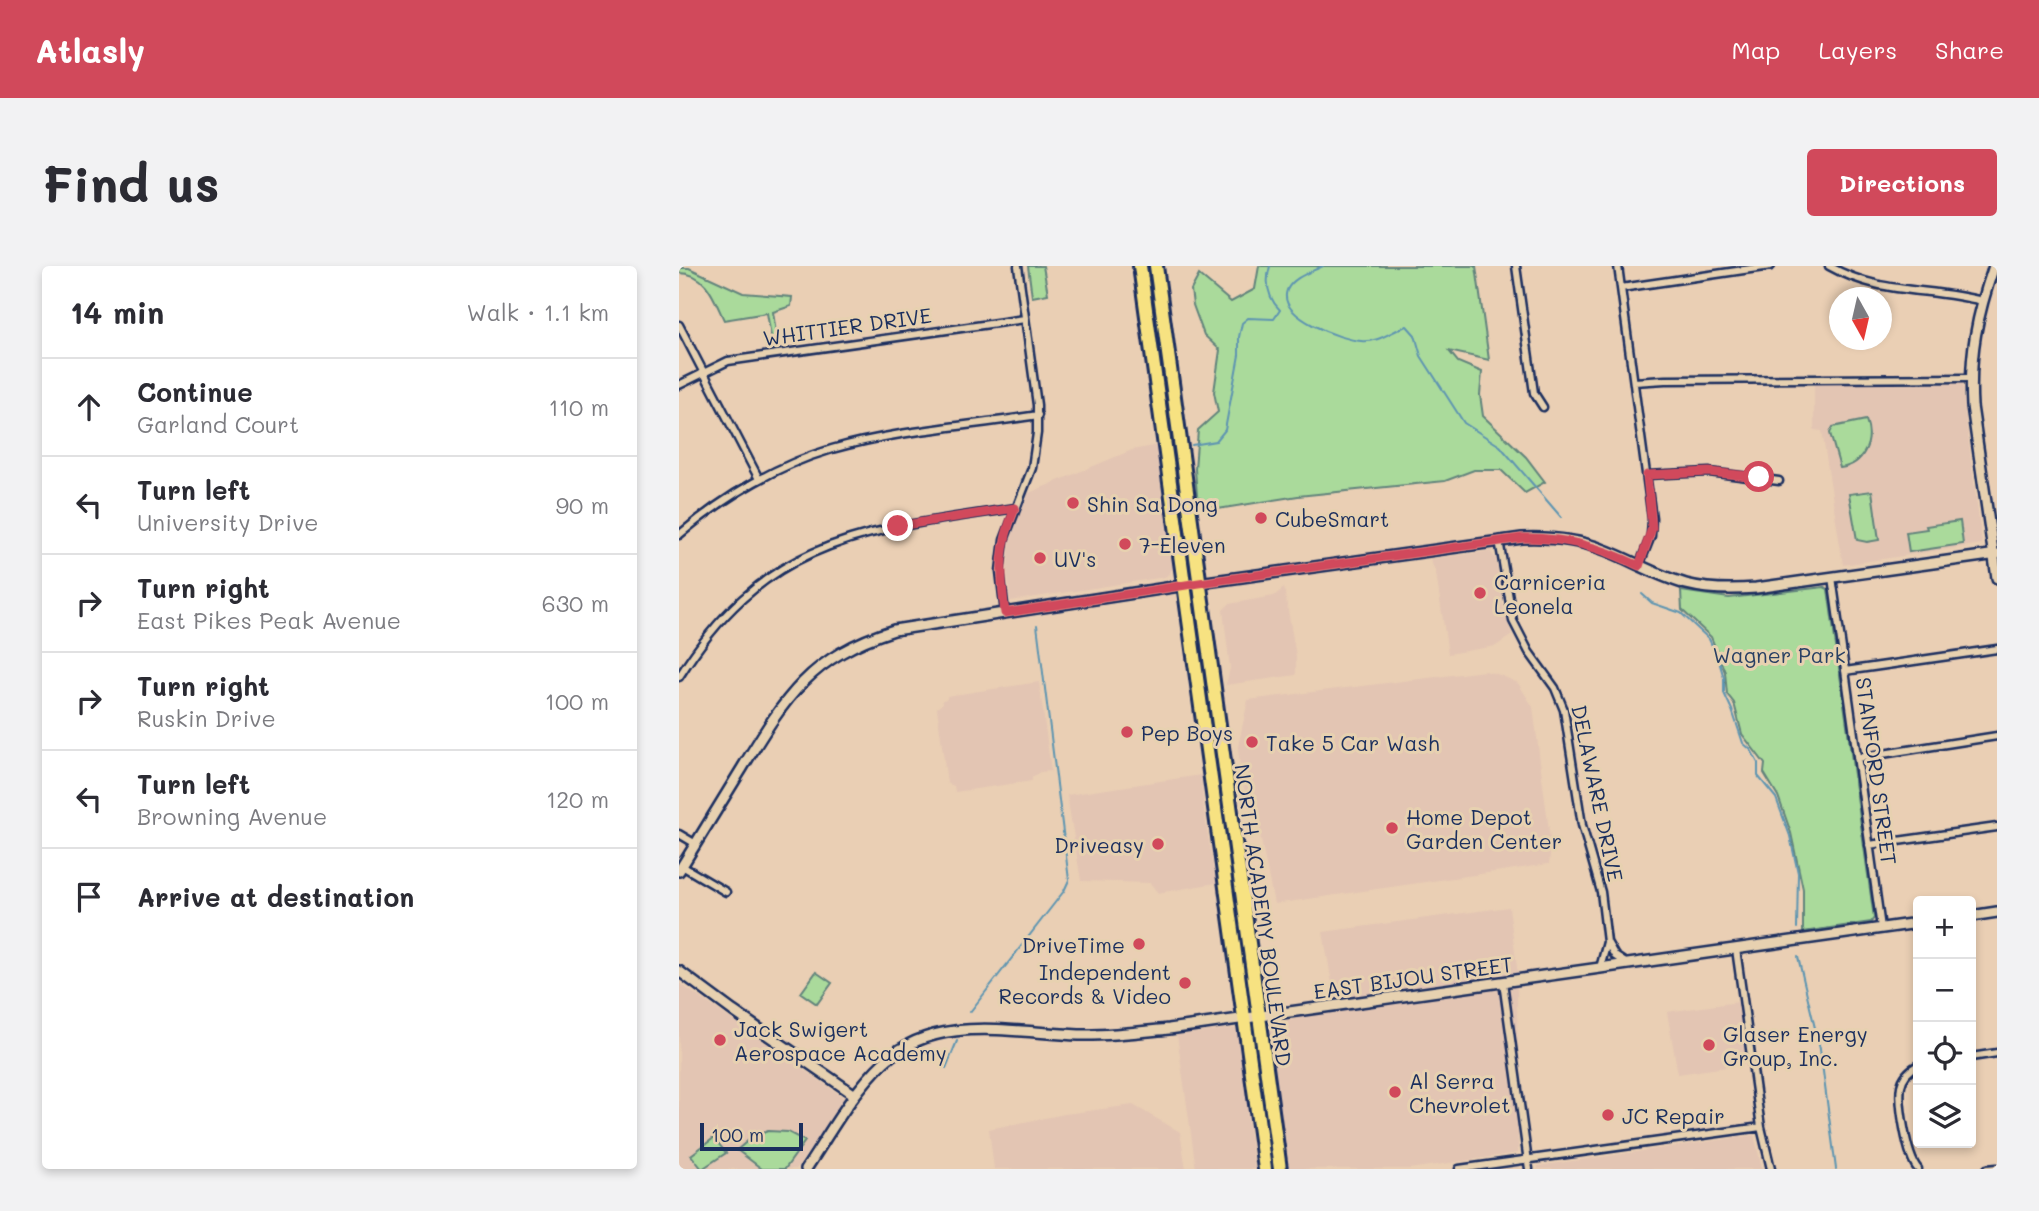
<!DOCTYPE html>
<meta charset="utf-8">
<style>
body{margin:0;font-family:Mali,sans-serif;background:#f2f2f3;color:#2b2b33}
.controls{position:absolute;right:21px;bottom:21px;display:grid;overflow:hidden;border-radius:7px;box-shadow:0 4px 10px #0003}
.controls button{width:63px;height:63px;display:grid;place-items:center;padding:0;border:0;border-bottom:2px solid #e1e1e2;background:#fff;color:#2b2b33;font:35px sans-serif}
.compass{position:absolute;left:1150px;top:21px;width:63px;height:63px;border-radius:50%;background:#fff;box-shadow:0 4px 10px #0003;rotate:172deg}
.scale{position:absolute;left:21px;bottom:18px;width:103px;box-sizing:border-box;padding-left:7px;border:4px solid #1b2f5e;border-top:0;font-size:19px;line-height:24px;white-space:nowrap;color:#1b2f5e;-webkit-text-stroke:5px #e7d1b0;paint-order:stroke}
.stop{position:absolute;width:21px;height:21px;margin:-16px;border:5px solid #d1495b;border-radius:50%;background:#fff}
.stop.end{background:#d1495b;border-color:#fff;box-shadow:0 2px 7px #0008}
.list{margin:0;padding:0;list-style:none}
h2{display:flex;justify-content:space-between;align-items:center;height:91px;margin:0;padding:0 28px;font-size:30px}
h2 small{font-size:23px;font-weight:400;color:#7c7c81}
.list li{display:grid;grid-template-columns:46px 1fr auto;gap:21px;align-items:center;box-sizing:border-box;height:98px;padding:0 28px;border-top:2px solid #e1e1e2}
.list b{display:block;font-size:26px;white-space:nowrap}
.list p{margin:0;font-size:23px;white-space:nowrap;color:#7c7c81}
.list em{font-size:23px;font-style:normal;color:#7c7c81}
.icon{flex:none;width:38px;height:38px;fill:none;stroke:currentColor;stroke-width:2;stroke-linecap:round;stroke-linejoin:round}
.map{position:relative;flex:none;width:1318px;height:903px;overflow:hidden;border-radius:7px}
header{display:flex;align-items:center;gap:42px;box-sizing:border-box;height:98px;padding:0 35px;background:#d1495b;color:#fff}
header strong{font-size:33px}
nav{display:flex;gap:38px;margin-inline-start:auto;font-size:24px}
.intro{display:flex;align-items:center;justify-content:space-between;box-sizing:border-box;height:168px;padding:0 42px}
h1{margin:0;font-size:49px}
.button{padding:18px 32px;border-radius:7px;background:#d1495b;color:#fff;font-size:24px;font-weight:700}
main{display:flex;gap:42px;padding:0 42px}
aside{flex:1;background:#fff;border-radius:7px;box-shadow:0 4px 10px #0003}
.map>svg:first-child{display:block}
.built{fill:#e3c5b3}
.green{fill:#aada9b;stroke:#62847c;stroke-width:2}
.lines{fill:none;stroke-linecap:round;stroke-linejoin:round}
.stream{stroke:#5e95b1;stroke-width:2}
.street-casing{stroke:#1b2f5e;stroke-width:11}
.secondary-casing{stroke:#1b2f5e;stroke-width:14}
.highway-casing{stroke:#1b2f5e;stroke-width:18}
.street{stroke:#e7d1b0;stroke-width:6}
.secondary{stroke:#e7d1b0;stroke-width:9}
.highway{stroke:#f7e281;stroke-width:12}
.route{stroke:#d1495b;stroke-width:9}
.poi-dot{fill:#d1495b;stroke:#e7d1b0;stroke-width:2.5}
.labels{text-anchor:middle;dominant-baseline:central;stroke-width:6;stroke-linejoin:round;paint-order:stroke}
.street-label{font-size:21px;fill:#1b2f5e;stroke:#e7d1b0}
.poi-label{font-size:21px;fill:#1b2f5e;stroke:#e7d1b0;text-anchor:start}
.park-label{font-size:21px;fill:#294064;stroke:#e7d1b0}
</style>
<header>
<strong>Atlasly</strong>
<nav><a>Map</a><a>Layers</a><a>Share</a></nav>
</header>
<div class="intro"><h1>Find us</h1><a class="button">Directions</a></div>
<main>
<aside>
<h2>14 min<small>Walk · 1.1 km</small></h2>
<ul class="list">
<li><svg class="icon" aria-label="ahead" viewBox="0 0 24 24"><path d="M12 20V5M6 11l6-6 6 6"/></svg><div><b>Continue</b><p>Garland Court</p></div><em>110 m</em></li>
<li><svg class="icon" aria-label="left" viewBox="0 0 24 24"><path d="M17 20v-9H6M10 6l-5 5 5 5"/></svg><div><b>Turn left</b><p>University Drive</p></div><em>90 m</em></li>
<li><svg class="icon" aria-label="right" viewBox="0 0 24 24"><path d="M7 20v-9h11M14 6l5 5-5 5"/></svg><div><b>Turn right</b><p>East Pikes Peak Avenue</p></div><em>630 m</em></li>
<li><svg class="icon" aria-label="right" viewBox="0 0 24 24"><path d="M7 20v-9h11M14 6l5 5-5 5"/></svg><div><b>Turn right</b><p>Ruskin Drive</p></div><em>100 m</em></li>
<li><svg class="icon" aria-label="left" viewBox="0 0 24 24"><path d="M17 20v-9H6M10 6l-5 5 5 5"/></svg><div><b>Turn left</b><p>Browning Avenue</p></div><em>120 m</em></li>
<li><svg class="icon" aria-label="arrive" viewBox="0 0 24 24"><path d="M6 21V4h12l-3 4 3 4H6"/></svg><div><b>Arrive at destination</b></div></li>
</ul>
</aside>
<div class="map">
<svg width="1318" height="903" viewBox="0 0 1318 903">
<rect width="100%" height="100%" fill="#eacfb4"/>
<filter id="ink" filterUnits="userSpaceOnUse"><feTurbulence type="fractalNoise" baseFrequency=".0143" numOctaves="2"/><feDisplacementMap in="SourceGraphic" scale="14" xChannelSelector="R" yChannelSelector="G"/><feConvolveMatrix kernelMatrix="1 2 1 2 8 2 1 2 1" color-interpolation-filters="sRGB"/></filter>
<g filter="url(#ink)">
<path class="built" d="M1135 118H1284L1287 154 1303 278 1164 299 1143 165 1135 164Z
M480 179V202L494 302 490 308 486 311 331 335 328 304 331 270 350 227 453 184Z
M811 285 817 293 825 346 833 369 817 380 769 388 757 307 751 293Z
M605 322 617 390V409L547 419 551 402 544 344 550 338 595 330Z
M806 405 821 409 839 417 854 441 872 580 870 598 595 638 578 554 563 517 559 481 569 434Z
M360 416 372 505 361 506 353 511V515L276 526 275 520 268 517 258 442 264 437 263 434 268 433V430Z
M522 509 525 545 537 617 479 627 471 617 402 615 388 529Z
M830 641 838 701 839 887 730 903H609L581 764 657 740 644 666Z
M0 717 163 830 165 835 117 903H0Z
M1059 736 1068 798 999 808 988 746Z
M556 762 562 768 567 808 569 854 576 903H517L498 769Z
M454 839 501 866 507 903H315L310 863 386 848Z
M1075 869 1083 903H859V900Z"/>
<path class="green" d="M349 0H364L369 28 353 31Z
M580 0H797L810 94 770 85 779 96 803 106 801 129 804 150 847 191 866 216 846 227 822 204H795L766 215 619 230 539 243 530 239 518 230 516 203 519 164 539 146 535 126 541 84 525 69 514 39 512 24 520 9 552 36 576 23Z
M0 2H10L64 27 113 31 112 40 94 46 99 81 94 82 88 47 45 54C35 33 28 7 0 7Z
M1187 154C1195 175 1185 199 1161 202L1151 167 1154 161Z
M1193 225 1200 274 1188 276 1178 274 1170 228Z
M1281 255 1284 278 1230 286 1227 266 1248 263 1247 260Z
M1145 321 1149 323 1195 652 1192 656 1124 666V623L1112 567 1099 530 1085 507 1086 498 1063 468 1055 437 1048 428 1046 406 1032 371 1003 344 1002 325 1050 332Z
M137 706 153 717 138 738 122 727Z
M89 865 109 866 126 875 106 903H83L58 884 73 871Z
M35 872 47 887 23 903 12 889Z"/>
<g class="lines">
<path class="stream" d="M644 0C632 6 614 11 608 24 598 51 663 74 682 75 700 77 712 65 728 60L736 69 742 90 785 157 821 180 882 251
M513 179 537 175 546 164 560 89V71L563 57 569 52 595 53 601 44C589 32 586 17 591 0
M963 328 973 337 1002 347 1030 373 1039 392 1045 412V427L1053 444 1064 477 1072 484 1079 497V510L1097 532 1111 570 1119 607 1118 662
M1119 691 1141 783 1157 903
M291 746 385 625 390 614 358 359
M267 802 278 775"/>
<g class="street-casing">
<path id="street" d="M837 0 855 127 864 141
M939 0 973 252 972 270 960 300
M1150 0C1201 29 1249 21 1303 35
M942 22 1092 0
M0 59 80 213
M955 116 986 114 1292 112
M0 119 49 95 346 53
M968 209 1030 206 1100 215
M0 269C45 231 95 200 153 183 219 164 291 160 359 149
M820 274 834 355 850 386 876 422 885 444 903 559 922 626 928 676 936 690 948 698
M1153 311 1202 662
M326 347 321 305 325 274 353 202 358 167V139L339 0
M1166 405 1318 383
M0 411C88 270 186 265 336 242
M1178 492 1318 470
M0 568 17 578
M1190 579 1318 561
M3 600 47 626
M1057 683 1082 861 1092 903
M921 702 928 676
M824 716 850 903
M1292 791 1318 787
M780 903 1082 861
M1239 903C1228 891 1219 837 1222 820 1224 810 1230 804 1239 799
M1308 903 1318 902"/>
</g>
<g class="secondary-casing">
<path id="secondary" d="M1315 0C1298 49 1290 88 1293 140L1318 312
M0 605C21 571 41 538 62 504 106 432 130 391 215 364L520 317 843 272C870 271 897 273 923 283 951 293 977 310 1007 318 1030 324 1053 324 1077 322L1318 288
M1292 650 1318 646
M0 705 54 745 176 829
M127 903C151 867 173 826 205 796 257 747 335 767 400 769 430 770 460 766 490 763L1239 657"/>
</g>
<g class="highway-casing">
<path id="highway" d="M461 0 586 903
M477 0 601 903"/>
</g>
<use href="#street" class="street"/>
<use href="#secondary" class="secondary"/>
<use href="#highway" class="highway"/>
</g>
</g>
<g class="lines" filter="url(#ink)">
<path class="route" d="M219 260 336 242C320 280 321 307 326 347L520 317 843 272C886 271 921 281 960 300L973 262 968 209 1030 206 1080 211"/>
</g>
<g class="poi-dot">
<circle cx="394" cy="237" r="7"/>
<circle cx="582" cy="252" r="7"/>
<circle cx="446" cy="278" r="7"/>
<circle cx="361" cy="292" r="7"/>
<circle cx="801" cy="327" r="7"/>
<circle cx="448" cy="466" r="7"/>
<circle cx="573" cy="476" r="7"/>
<circle cx="713" cy="562" r="7"/>
<circle cx="479" cy="578" r="7"/>
<circle cx="460" cy="678" r="7"/>
<circle cx="506" cy="717" r="7"/>
<circle cx="41" cy="774" r="7"/>
<circle cx="1030" cy="779" r="7"/>
<circle cx="716" cy="826" r="7"/>
<circle cx="929" cy="849" r="7"/>
</g>
<g class="labels">
<g class="street-label">
<text transform="translate(168 60) rotate(-8)">WHITTIER DRIVE</text>
<text transform="translate(1198 505) rotate(82)">STANFORD STREET</text>
<text transform="translate(919 527) rotate(78)">DELAWARE DRIVE</text>
<text transform="translate(585 649) rotate(82)">NORTH ACADEMY BOULEVARD</text>
<text transform="translate(734 711) rotate(-8)">EAST BIJOU STREET</text>
</g>
<g class="poi-label">
<text x="408" y="237">Shin Sa Dong</text>
<text x="596" y="252">CubeSmart</text>
<text x="460" y="278">7-Eleven</text>
<text x="375" y="292">UV's</text>
<text x="815" y="315">Carniceria<tspan x="815" dy="24">Leonela</tspan></text>
<text x="462" y="466">Pep Boys</text>
<text x="587" y="476">Take 5 Car Wash</text>
<text x="727" y="550">Home Depot<tspan x="727" dy="24">Garden Center</tspan></text>
<text x="465" y="578" text-anchor="end">Driveasy</text>
<text x="446" y="678" text-anchor="end">DriveTime</text>
<text x="492" y="705" text-anchor="end">Independent<tspan x="492" dy="24">Records &amp; Video</tspan></text>
<text x="55" y="762">Jack Swigert<tspan x="55" dy="24">Aerospace Academy</tspan></text>
<text x="1044" y="767">Glaser Energy<tspan x="1044" dy="24">Group, Inc.</tspan></text>
<text x="730" y="814">Al Serra<tspan x="730" dy="24">Chevrolet</tspan></text>
<text x="943" y="849">JC Repair</text>
</g>
<g class="park-label">
<text x="1100" y="388">Wagner Park</text>
</g>
</g>
</svg>
<div class="controls">
<button>+</button>
<button>−</button>
<button><svg class="icon" aria-label="locate" viewBox="0 0 24 24"><circle cx="12" cy="12" r="6"/><path d="M12 2v4M12 18v4M2 12h4M18 12h4"/></svg></button>
<button><svg class="icon" aria-label="layers" viewBox="0 0 24 24"><path d="M12 4l9 5-9 5-9-5zM3 14l9 5 9-5"/></svg></button>
</div>
<svg class="compass" viewBox="-18 -18 36 36"><path d="M0-13l5 13h-10z" fill="#e53935"/><path d="M0 13l5-13h-10z" fill="#7c7c81"/></svg>
<div class="scale">100 m</div>
<div class="stop" style="left:1080px;top:211px"></div>
<div class="stop end" style="left:219px;top:260px"></div>
</div>
</main>
